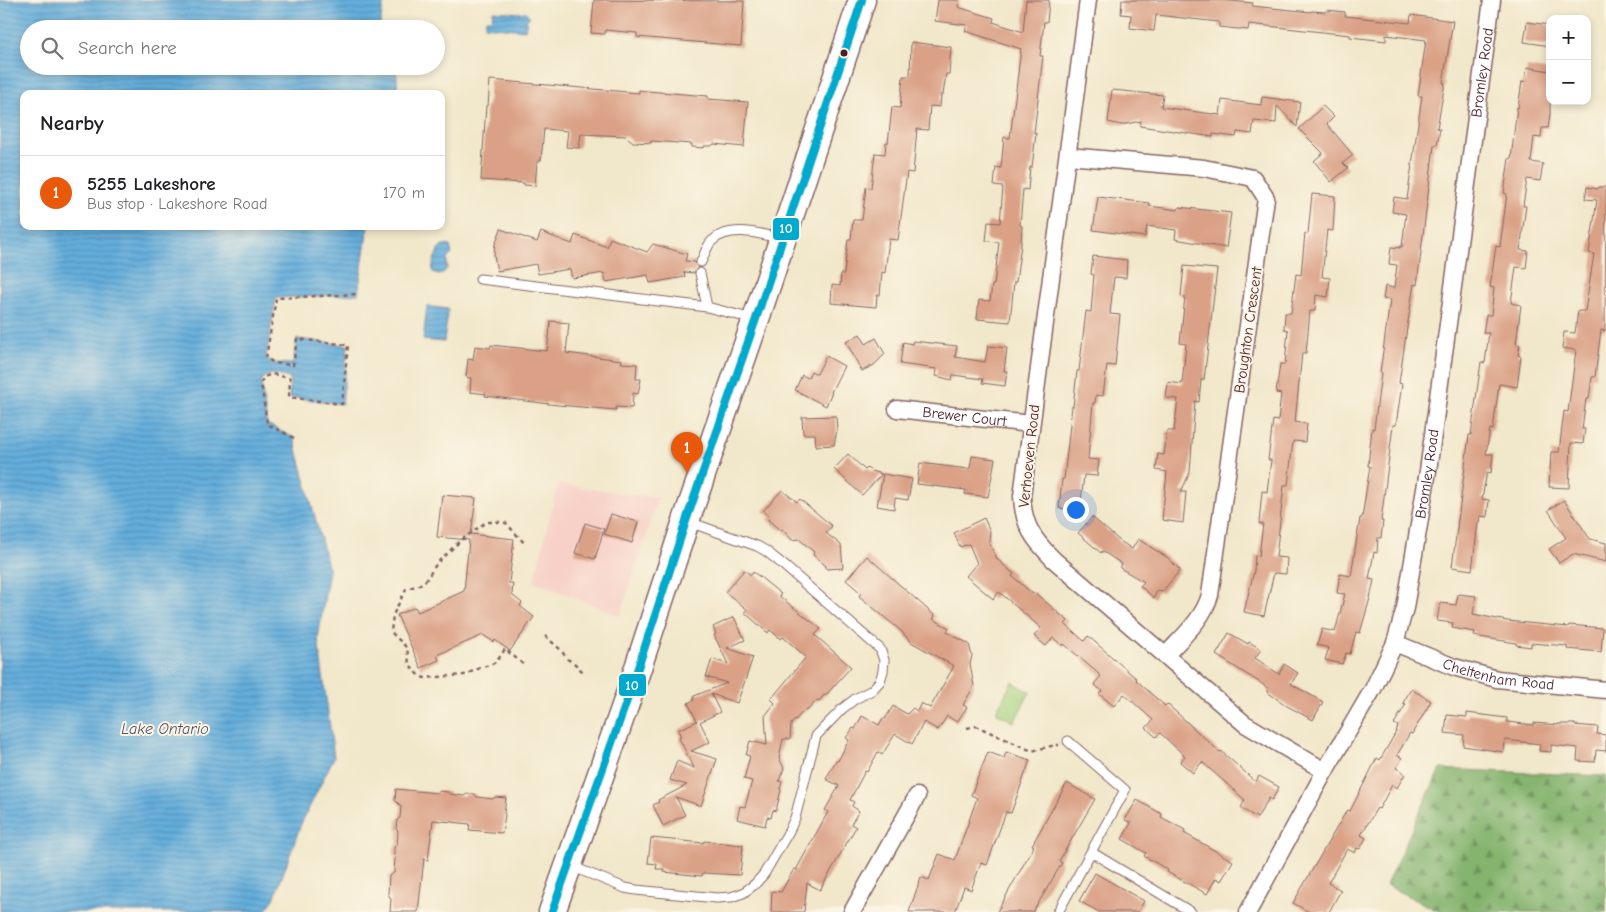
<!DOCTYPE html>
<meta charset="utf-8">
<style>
body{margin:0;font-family:"Comic Neue",sans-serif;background:#f6f6f6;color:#202124}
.controls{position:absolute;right:15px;top:15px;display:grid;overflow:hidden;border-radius:10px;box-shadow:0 2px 8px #0003}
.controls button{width:45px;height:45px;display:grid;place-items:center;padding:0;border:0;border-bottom:1px solid #e0e0e0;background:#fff;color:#202124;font:25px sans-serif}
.you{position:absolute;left:1075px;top:509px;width:18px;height:18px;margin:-12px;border:4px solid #fff;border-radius:50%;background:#1a73e8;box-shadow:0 0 0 8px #1a73e833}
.badge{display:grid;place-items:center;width:32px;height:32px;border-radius:50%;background:#ea580c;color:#fff;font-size:16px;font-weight:700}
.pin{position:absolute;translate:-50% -41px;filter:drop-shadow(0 1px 2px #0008)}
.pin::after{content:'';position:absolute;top:26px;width:18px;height:15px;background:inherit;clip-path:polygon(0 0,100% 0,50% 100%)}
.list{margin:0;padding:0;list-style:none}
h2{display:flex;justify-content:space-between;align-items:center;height:65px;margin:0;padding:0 20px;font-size:21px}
h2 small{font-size:16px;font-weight:400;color:#757577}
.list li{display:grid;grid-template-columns:32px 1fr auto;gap:15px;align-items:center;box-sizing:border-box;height:75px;padding:0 20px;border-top:1px solid #e0e0e0}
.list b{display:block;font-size:19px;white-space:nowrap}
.list p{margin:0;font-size:16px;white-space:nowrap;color:#757577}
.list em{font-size:16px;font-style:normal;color:#757577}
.icon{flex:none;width:28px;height:28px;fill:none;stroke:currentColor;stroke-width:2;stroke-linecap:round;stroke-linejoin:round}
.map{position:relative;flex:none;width:1606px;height:912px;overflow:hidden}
.search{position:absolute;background:#fff;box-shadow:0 2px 8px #0003;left:20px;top:20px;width:425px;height:55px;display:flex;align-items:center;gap:12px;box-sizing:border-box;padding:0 18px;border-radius:28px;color:#757577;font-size:19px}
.panel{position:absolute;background:#fff;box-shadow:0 2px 8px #0003;left:20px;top:90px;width:425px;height:140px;border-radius:10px}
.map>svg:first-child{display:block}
.built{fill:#f7d1c8}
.forest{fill:url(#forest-firs);stroke:#676a4c}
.green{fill:#a6d27f;stroke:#787855}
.water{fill:url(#water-rules);stroke:#576684}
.building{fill:#daa186}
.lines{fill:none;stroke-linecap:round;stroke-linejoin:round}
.service-casing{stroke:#846563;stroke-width:11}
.minor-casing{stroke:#846563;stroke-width:19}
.primary-casing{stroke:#846563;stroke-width:29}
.path{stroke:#846563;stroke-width:2.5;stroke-dasharray:4 4;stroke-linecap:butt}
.service{stroke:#fff;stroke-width:9}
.minor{stroke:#fff;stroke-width:16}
.primary{stroke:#fff;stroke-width:26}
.bus-1-casing{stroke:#fcf5e5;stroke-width:11}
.bus-1{stroke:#00a9ce;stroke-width:8}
.bus-dot{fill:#4a1f2b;stroke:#fcf5e5;stroke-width:2}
.labels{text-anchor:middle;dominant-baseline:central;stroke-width:4;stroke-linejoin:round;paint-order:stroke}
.street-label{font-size:15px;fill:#4a1f2b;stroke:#fcf5e5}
.water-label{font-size:16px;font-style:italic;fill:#535169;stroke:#fcf5e5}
.line-badge{stroke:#fcf5e5;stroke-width:2}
.badge-label{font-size:14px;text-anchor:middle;font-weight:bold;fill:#fff}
</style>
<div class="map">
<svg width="1606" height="912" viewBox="0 0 1606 912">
<defs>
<pattern id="forest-firs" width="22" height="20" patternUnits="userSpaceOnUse" patternTransform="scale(1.25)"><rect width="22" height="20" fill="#84b46e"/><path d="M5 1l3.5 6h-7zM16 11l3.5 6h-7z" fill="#6e925b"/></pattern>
<pattern id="water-rules" width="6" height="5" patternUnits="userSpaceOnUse" patternTransform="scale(1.25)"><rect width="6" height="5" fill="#64aedc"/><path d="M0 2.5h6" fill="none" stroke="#548db3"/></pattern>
</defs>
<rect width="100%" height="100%" fill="#fcf5e5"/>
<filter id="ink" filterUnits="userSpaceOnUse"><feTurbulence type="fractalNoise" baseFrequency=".02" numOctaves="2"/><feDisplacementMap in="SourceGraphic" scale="10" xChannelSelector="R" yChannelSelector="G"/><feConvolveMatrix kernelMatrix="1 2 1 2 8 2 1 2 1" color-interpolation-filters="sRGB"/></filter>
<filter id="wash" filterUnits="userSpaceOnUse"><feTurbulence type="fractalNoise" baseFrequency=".0096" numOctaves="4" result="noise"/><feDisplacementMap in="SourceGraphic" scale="20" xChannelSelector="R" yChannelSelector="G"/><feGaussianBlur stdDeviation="1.12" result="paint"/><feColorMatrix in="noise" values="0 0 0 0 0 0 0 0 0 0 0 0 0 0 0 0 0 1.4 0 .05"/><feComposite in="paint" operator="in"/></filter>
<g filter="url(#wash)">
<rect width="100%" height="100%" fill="#f1e7ca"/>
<path class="built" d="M558 484 658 498 620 616 534 581Z"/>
<path class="forest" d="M1440 769 1606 776V912H1440L1386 885Z"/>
<path class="green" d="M1012 682 1030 692 1014 722 996 712Z"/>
<path class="water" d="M0 0H384L380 25 382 29H29V66H396L398 94H24V226H368L358 294 276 298 266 358 274 363 293 364 297 339 348 345 342 404 289 397 290 378 272 374 265 377 261 382 267 424 294 438 329 570 318 639 334 757 301 824 274 899 264 912H0Z
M493 11 522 13 525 11 530 17 527 19 525 30 485 26 486 19H492Z
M445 245 450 246 452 254 447 259V269C442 275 438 276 432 271L434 260 439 248Z
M427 306 448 309 444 342 423 340Z"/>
<g id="blocks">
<path class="building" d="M594 0 744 1 741 46 637 37V33L605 30V34L591 33Z
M938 0H959L958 7 994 18 993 22 1023 32 1026 0H1049L1047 22H1044L1040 56H1043L1034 133H1036L1032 167H1030L1028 190 1023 189 1020 225 1022 226 1021 244 1016 282H1014L1010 322 977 319 979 300 990 301 992 285H994L999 242 986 241 988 222 1000 223 1003 187 994 186 996 167 1001 168 1004 137 1010 138 1021 49 965 31 967 25 935 21Z
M1122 0H1220L1253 3 1252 6 1311 12V11L1326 12 1327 10 1345 12V16L1410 23 1411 15 1453 21 1443 83H1445L1437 128 1440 129 1437 145H1434L1417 285 1414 284 1407 328 1399 383 1402 384 1396 425H1393L1381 521H1383L1381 538H1378L1377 553 1374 552 1369 579 1374 580 1370 598 1360 633 1356 632 1350 654 1346 653 1342 664 1325 660 1329 648 1317 645 1322 629 1335 632 1345 594 1337 593 1340 574 1351 576 1360 518H1362L1370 466H1368L1372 428 1374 429 1381 373H1380L1390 300 1383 299 1385 286 1394 288 1397 265 1389 264 1391 247 1400 248V246L1402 247 1406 214 1392 212 1394 197 1407 199 1422 96H1418L1426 40 1386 35V41L1350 37V35L1249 24 1248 30 1219 27V22L1156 15 1154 31 1130 28 1131 15 1121 14Z
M1527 22 1550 25V46L1524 42Z
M911 42 951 47 949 74H946L943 95H941L940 107 930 106 928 130 917 129 913 173 907 172 898 240 889 239 885 273 882 272 880 295H877L876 307 831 303 832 285 840 286 841 274H844L848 239H851L853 220H862L866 187 871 188 875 153 885 154 886 142 888 143 892 107 900 108 903 76H910Z
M1527 67 1550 71V114L1548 128H1542L1541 138 1534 137 1531 162 1543 164 1540 181 1527 179 1523 206H1526L1520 250 1528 251 1526 268 1516 267 1511 303 1521 305 1516 344 1520 345 1518 355 1521 356 1517 387 1499 384 1493 430 1490 429 1486 454H1493L1491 473 1487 472 1482 499 1489 500 1487 517 1480 516 1479 523H1478L1472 570 1452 567 1469 435H1471L1481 362 1485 363 1489 333H1483L1486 315H1491L1494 288 1490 287 1496 246 1500 247 1507 194 1504 193 1509 158 1511 159 1517 107 1518 108 1522 81 1525 82Z
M490 80 639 93V90L647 91 708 96V99L748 102 744 147 714 144 711 146H704V148L692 147V144L651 141V143L633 142 626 136 581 134 579 148 566 147 568 131 544 129 541 160 537 162 535 186 524 185V183L481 180 486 106H488Z
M1112 90 1163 95 1161 107 1220 115 1222 100 1261 105 1262 97 1300 102 1297 127 1277 106 1276 123 1254 121 1252 134 1237 132 1236 137 1213 134V137L1140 126 1141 121 1121 125 1108 122Z
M1323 106 1334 117 1327 124 1353 155 1343 163 1348 168 1331 182 1314 161 1323 153 1299 129Z
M1587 187 1598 189V187H1606L1605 331 1601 330 1595 377H1592L1589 399H1586L1582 429H1585L1583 444 1571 443 1569 488 1549 487 1551 452H1559L1564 411 1568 412 1576 350 1562 348 1564 332 1575 333 1578 311H1585L1594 254 1589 253 1597 200 1585 199Z
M1312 194 1335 196 1333 231 1327 230 1322 277 1330 278 1328 297 1316 295 1315 311H1310L1306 353H1302L1295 422 1307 424 1305 442 1293 441 1288 485H1284L1276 557 1287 558 1286 574 1274 573 1264 616 1244 612 1254 571 1255 555 1259 556 1263 524H1259L1262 491 1267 492 1271 460H1268L1273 420 1278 421 1281 394 1276 393 1280 364H1285L1288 330 1284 329 1285 313H1291L1296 274 1301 275 1305 233 1308 234Z
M1098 197 1150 203 1149 206 1178 210 1179 207 1231 213 1226 248 1175 239 1176 230 1147 226 1145 237 1093 230Z
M501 229 537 242 541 232 572 244 575 235 607 247 610 238 647 252 653 244 687 254 685 261 695 262 698 267 694 273 684 272 685 277 650 283 648 275 606 282 604 273 572 278 570 269 538 274 536 264 497 271 494 255 495 244Z
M1093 256 1127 260 1126 278 1114 277 1110 314 1120 315 1115 366 1107 365 1103 396 1096 395 1095 403H1093L1088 459 1099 460 1097 476 1084 475 1080 511 1059 508 1062 479H1064L1072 406 1073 407 1077 371H1079L1086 311 1091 312 1094 275 1091 274Z
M1184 266 1217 269 1204 380H1201L1199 402 1195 401 1190 472 1181 492H1186L1183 523 1162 520 1167 472 1156 470 1158 454 1164 455 1167 431H1174L1178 399 1166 398 1168 382 1182 384 1186 344 1180 343 1185 297 1181 296Z
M551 321 569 323 566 353 622 360 621 363 637 364 636 379H641L638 394 633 393 632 408 616 407V410L558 405 485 396 486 394 470 392 471 378 466 377 468 359 473 360 475 346 490 348 491 345 547 351Z
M860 334 866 344 876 338 885 354 874 365 862 371 846 342Z
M913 341 957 346 955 357 985 362 988 346 1007 348 1004 371H1007L1005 386 982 383 983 379 953 375 952 380 936 376 937 369 900 364 903 342 912 344Z
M826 356 844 366 831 392H832L826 406 795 390 802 375 808 378 811 371 817 374Z
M836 416 837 430 834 445 816 446 815 434H803L802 417Z
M848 454 865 470 867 468 871 471 882 474 862 495 834 469Z
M972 456 995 459 988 497 965 494 966 490 917 484 920 463 968 469 970 468Z
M883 474 912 479 908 500 895 498 894 509 877 506Z
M782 490 797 502 800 499 832 526 826 533 841 545 843 568 826 569V566L813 555 814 552 799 539 792 540 782 529 781 531 768 520 770 517 763 511Z
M442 495 476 498 471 534 514 539 509 583H513L512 595 522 603 520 606 534 617 510 651 495 640 494 642 483 635 437 655 439 660 421 668 397 615 415 607 418 612 464 591 469 540 437 537Z
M1564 500 1590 539 1606 543V562L1573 554 1559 563 1549 549 1566 538 1548 510Z
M611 514 638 522 632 543 604 534Z
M1092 517 1120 541 1132 549 1138 539 1168 558 1180 570 1162 592 1157 591 1154 598 1140 586 1144 582 1120 568 1122 564 1102 551 1101 553 1078 533Z
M984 518 990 531 989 542 997 559 1014 574 1012 576 1033 594 1034 592 1068 621 1065 624 1084 641 1088 636 1137 679 1136 680 1165 706 1167 704 1220 752 1221 751 1256 782 1259 776 1279 787 1272 800 1269 798 1257 818 1241 808 1245 800 1202 762 1193 773 1180 762 1185 756 1160 733 1156 737 1146 728 1153 720 1124 694 1114 706 1099 694 1102 691 1094 684 1101 676 1064 644 1063 646 1053 638 1046 646 1034 636 1041 628 999 592 993 599 966 576 977 563 969 544 960 547 954 533Z
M585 523 604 529 595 559 575 553Z
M867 556 935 616 933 619 949 628 947 632 969 644 972 656 970 664 974 686 963 705 967 707 957 722 947 716 938 730 924 722 912 744 895 734 882 755 878 752 867 772 865 771 850 800 854 802 852 806 859 811 851 824 856 827 820 890 807 883 804 912H771L772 891 781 892 794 869 796 870 828 812 825 810 839 786 826 779 836 760 838 761 849 740 846 738 853 728 855 729 862 716 879 725 883 718 885 719 893 706 907 714 913 708 917 711 921 703 930 708 954 666 911 642 901 631 859 596 861 593 846 580Z
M744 570 751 575 753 572 760 577 781 594 779 596 821 629 815 635 851 667 825 696 824 695 819 701 817 700 808 710 804 711 791 724 790 739H783L779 758 784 768 779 781 782 782 780 789 781 790 776 811 773 810 771 818 767 817 765 826 737 819 740 806 745 807 752 781 744 779 750 756 746 755 750 741 767 745 765 716 775 703 771 699 806 657 783 637 781 639 770 630 768 633 744 612 748 610 725 592Z
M1458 594 1476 596 1473 614 1507 621 1568 627 1569 625 1603 628 1601 652 1567 649V646L1531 643V647L1516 645V643L1474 636 1475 632 1452 628 1453 623 1437 621 1440 603 1456 605Z
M734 617 745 640 727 648 753 657 746 678 737 703 711 694 720 712 700 722 710 742 691 751 717 759 701 806 676 797 685 815 663 826 653 805 659 802 658 800 687 785 670 780 677 761 694 768 679 738 681 737 678 730 697 721 688 703 694 700V696L727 683 706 677 712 659 728 664 714 635 716 634 713 627Z
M1229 633 1248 644 1249 642 1261 649 1255 658 1279 674 1284 664 1298 673 1291 684 1323 702 1313 720 1287 706 1267 692 1269 689 1259 682 1216 655Z
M1411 689 1431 701 1412 734 1410 733 1397 755 1402 758 1396 768 1405 774 1397 788 1392 785 1379 809 1377 808 1361 835 1366 838 1360 849 1357 848 1355 853 1347 849 1328 883 1341 890 1329 912H1309L1293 903 1347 810 1350 811 1377 758 1380 760 1396 732 1398 726 1394 724 1406 704 1403 703Z
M1467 713 1507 718V722L1534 725V723L1558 725V724H1575L1574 725 1598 727 1597 734 1606 735V751L1596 750 1595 762 1577 761 1578 748 1551 745V752L1539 751 1540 744 1505 740 1504 752 1463 746 1464 735 1445 733 1447 715 1467 717Z
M988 752 1004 758 1006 752 1030 760 1011 813 1006 812 987 865 981 863 971 890 964 887 955 912H909L921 877 929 880 939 854 955 860 977 798 971 795Z
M1067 783 1095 799 1059 861 1062 863 1033 912H997L1034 846 1032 845Z
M396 789 437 793 440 791 448 792 450 794 464 796 467 794H475L477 797 493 799 495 797 506 798 504 813 505 815 502 833 469 830 470 824 433 820 428 860 424 859 418 912H390L391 899 388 894 389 876 394 873 395 858 394 855V847L397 845 398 831 396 829 397 820 400 818 401 806 395 800Z
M1137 800 1162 814 1161 817 1185 830 1184 833 1233 861 1221 881 1216 878 1207 894 1167 872 1168 870 1144 856 1146 853 1122 839 1131 823 1125 820Z
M651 838 704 843V841L743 845 740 875 703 873 702 876 664 872V869H656L657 864 648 863Z
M1095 873 1144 901 1138 912H1099L1079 901Z"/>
</g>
</g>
<g filter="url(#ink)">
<use href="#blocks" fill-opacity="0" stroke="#846563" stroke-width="1"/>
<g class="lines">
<g class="service-casing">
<path id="service" d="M701 262C704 256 707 245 712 241 730 224 761 234 782 239
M700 273 707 307 753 319
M480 279 707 307
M1091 852 1191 912
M571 866 625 888 636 890 717 898 731 897 743 893 755 884 764 874 789 831 795 818 816 736 842 709 855 699 872 690 880 681 883 671 884 660 880 649 781 563 766 551 757 546 689 522
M1058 912 1125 790 1068 741"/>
</g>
<g class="minor-casing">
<g id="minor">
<path d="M1088 0 1022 496C1023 526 1034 540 1054 560L1245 724 1325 771"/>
<path d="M1068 156 1204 168 1253 178 1266 198 1210 595C1203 620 1182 637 1165 656"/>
<path id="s1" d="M897 409 1031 424"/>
<path id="s2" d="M1395 643 1454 667 1497 679 1606 690"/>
<path d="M852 912 917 796"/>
<path id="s3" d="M1248 912 1325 771 1373 689 1395 643 1405 608 1428 471 1492 0"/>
</g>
</g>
<g class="primary-casing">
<path id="primary" d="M552 912 631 689 686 521 756 319 862 0"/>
</g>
<path class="path" d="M294 438 267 424 261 382 264 377 272 374 290 378 289 397 342 404 348 345 297 339 293 365 274 363 266 358 276 298 358 294
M545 636 561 650 567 659 574 663 584 673
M523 664 505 649 497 661 492 664 480 668 464 675 424 678 415 672 409 663 407 648 391 632 393 615 406 589 419 585 426 580 437 563 460 541 486 522H499L506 523 526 545
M967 728 976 726 1032 751 1055 745H1059"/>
<use href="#service" class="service"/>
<use href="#minor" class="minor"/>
<use href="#primary" class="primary"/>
<g class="bus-1-casing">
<path id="bus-1" d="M552 912 631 689 686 521 756 319 862 0"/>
</g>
<use href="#bus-1" class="bus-1"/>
</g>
</g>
<circle class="bus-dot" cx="844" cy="53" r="4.5"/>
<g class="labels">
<g class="street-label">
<text stroke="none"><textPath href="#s3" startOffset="884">Bromley Road</textPath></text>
<text transform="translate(1248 330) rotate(-82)">Broughton Crescent</text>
<text stroke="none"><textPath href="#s1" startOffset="68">Brewer Court</textPath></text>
<text transform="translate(1029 456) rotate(-84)">Verhoeven Road</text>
<text stroke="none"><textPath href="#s3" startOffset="479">Bromley Road</textPath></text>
<text stroke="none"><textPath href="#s2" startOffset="109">Cheltenham Road</textPath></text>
</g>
<g class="water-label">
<text x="165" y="729">Lake Ontario</text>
</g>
</g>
<g class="line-badge">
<rect x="772" y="217" width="28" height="24" rx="5" fill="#00a9ce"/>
<rect x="618" y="673" width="29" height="24" rx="5" fill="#00a9ce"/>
</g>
<g class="badge-label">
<text x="786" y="233">10</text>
<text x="632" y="690">10</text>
</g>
</svg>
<div class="controls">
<button>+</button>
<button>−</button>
</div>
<div class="you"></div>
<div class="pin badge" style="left:687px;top:473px">1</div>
<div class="search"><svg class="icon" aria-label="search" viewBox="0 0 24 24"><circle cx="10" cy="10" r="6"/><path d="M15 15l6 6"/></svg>Search here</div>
<section class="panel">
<h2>Nearby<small></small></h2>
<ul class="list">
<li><span class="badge">1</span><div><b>5255 Lakeshore</b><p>Bus stop · Lakeshore Road</p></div><em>170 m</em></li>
</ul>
</section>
</div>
